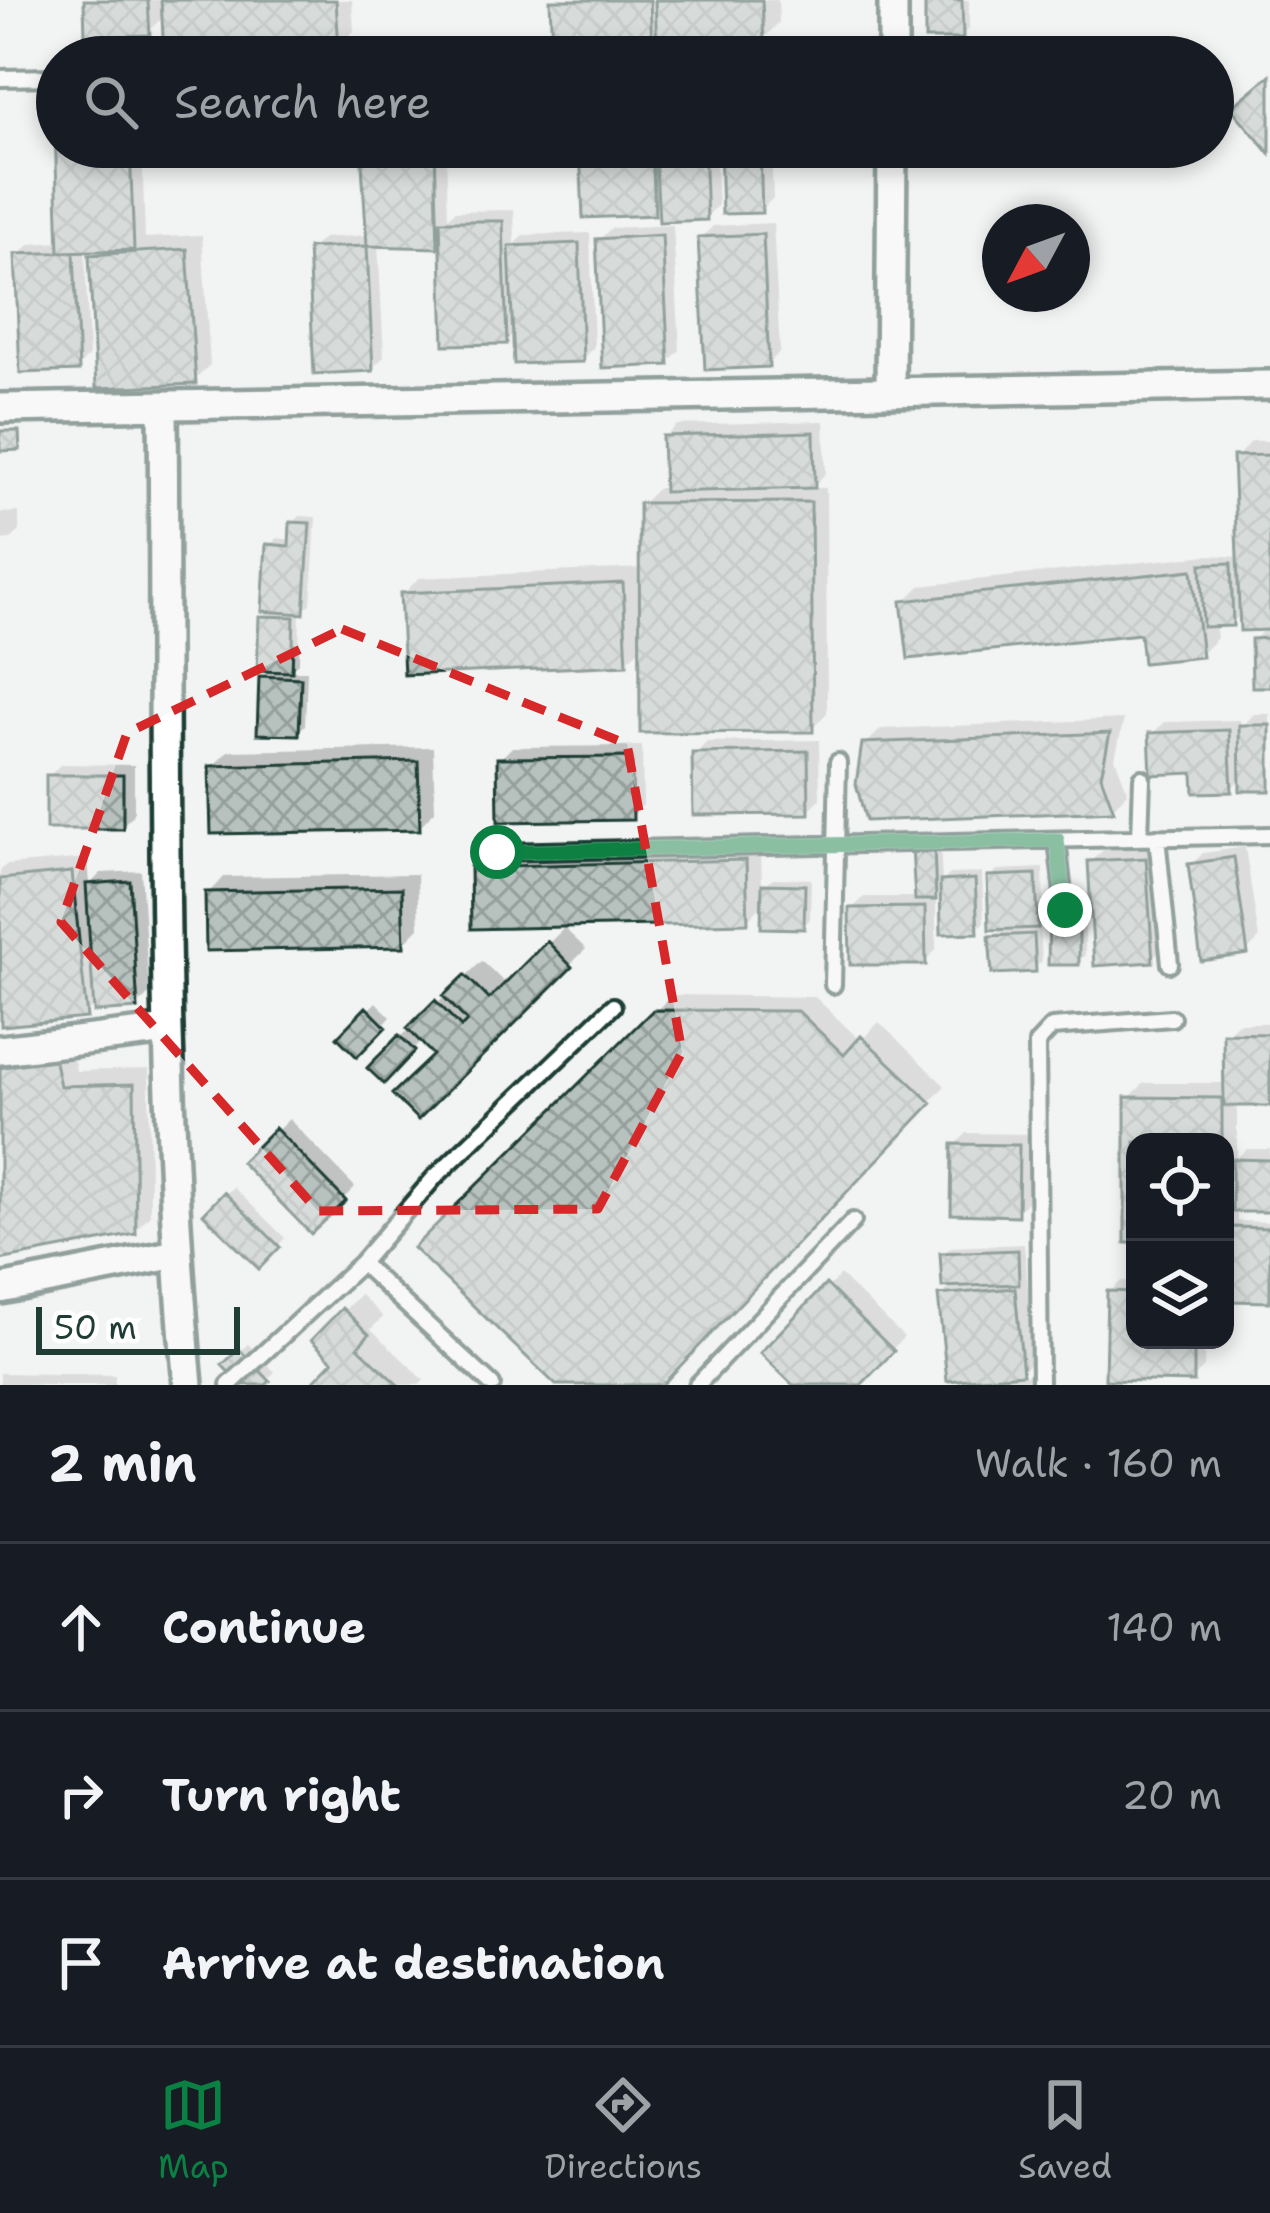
<!DOCTYPE html>
<meta charset="utf-8">
<style>
body{margin:0;font-family:"Shantell Sans",sans-serif;background:#242831;color:#f1f3f6}
.controls{position:absolute;right:36px;bottom:36px;display:grid;overflow:hidden;border-radius:24px;box-shadow:0 6px 18px #0003}
.controls button{width:108px;height:108px;display:grid;place-items:center;padding:0;border:0;border-bottom:3px solid #363941;background:#171b24;color:#f1f3f6;font:60px sans-serif}
.compass{position:absolute;left:982px;top:204px;width:108px;height:108px;border-radius:50%;background:#171b24;box-shadow:0 6px 18px #0003;rotate:229deg}
.scale{position:absolute;left:36px;bottom:30px;width:204px;box-sizing:border-box;padding-left:12px;border:6px solid #1f3d34;border-top:0;font-size:33px;line-height:42px;white-space:nowrap;color:#1f3d34;-webkit-text-stroke:9px #fff;paint-order:stroke}
.stop{position:absolute;width:36px;height:36px;margin:-27px;border:9px solid #0b8043;border-radius:50%;background:#fff}
.stop.end{background:#0b8043;border-color:#fff;box-shadow:0 3px 12px #0008}
.list{margin:0;padding:0;list-style:none}
h2{display:flex;justify-content:space-between;align-items:center;height:156px;margin:0;padding:0 48px;font-size:51px}
h2 small{font-size:39px;font-weight:400;color:#9ea1a6}
.list li{display:grid;grid-template-columns:78px 1fr auto;gap:36px;align-items:center;box-sizing:border-box;height:168px;padding:0 48px;border-top:3px solid #363941}
.list b{display:block;font-size:45px;white-space:nowrap}
.list em{font-size:39px;font-style:normal;color:#9ea1a6}
.icon{flex:none;width:66px;height:66px;fill:none;stroke:currentColor;stroke-width:2;stroke-linecap:round;stroke-linejoin:round}
.map{position:relative;flex:none;width:1270px;height:1385px;overflow:hidden}
.search{position:absolute;background:#171b24;box-shadow:0 6px 18px #0003;left:36px;right:36px;top:36px;height:132px;display:flex;align-items:center;gap:30px;box-sizing:border-box;padding:0 42px;border-radius:66px;color:#9ea1a6;font-size:45px}
.sheet{height:660px;background:#171b24}
nav{display:flex;justify-content:space-around;align-items:center;box-sizing:border-box;height:168px;border-top:3px solid #363941;background:#171b24;font-size:33px;color:#9ea1a6}
nav a{display:grid;justify-items:center;gap:6px}
nav .on{color:#0b8043}
.map>svg:first-child{display:block}
.shadow{fill:#0003}
.building{fill:url(#building-cross-hatch);stroke:#1f3d34;stroke-width:3}
.lines{fill:none;stroke-linecap:round;stroke-linejoin:round}
.service-casing{stroke:#1f3d34;stroke-width:22}
.minor-casing{stroke:#1f3d34;stroke-width:36}
.service{stroke:#fff;stroke-width:14}
.minor{stroke:#fff;stroke-width:27}
.route{stroke:#0b8043;stroke-width:15}
.marked{fill:none;stroke:#d62828;stroke-width:9;stroke-dasharray:24 15;stroke-linejoin:round}
</style>
<div class="map">
<svg width="1270" height="1385" viewBox="0 0 1270 1385">
<defs>
<pattern id="building-cross-hatch" width="8" height="8" patternUnits="userSpaceOnUse" patternTransform="scale(3)"><rect width="8" height="8" fill="#b7c1bd"/><path d="M0 0l8 8M0 8l8-8" fill="none" stroke="#949e9a"/></pattern>
</defs>
<rect width="100%" height="100%" fill="#f2f3f3"/>
<filter id="ink" filterUnits="userSpaceOnUse"><feTurbulence type="fractalNoise" baseFrequency=".00833" numOctaves="2"/><feDisplacementMap in="SourceGraphic" scale="24" xChannelSelector="R" yChannelSelector="G"/><feConvolveMatrix kernelMatrix="1 2 1 2 8 2 1 2 1" color-interpolation-filters="sRGB"/></filter>
<g filter="url(#ink)">
<path class="shadow" d="M87 0H352L354 31 338 47 164 16 148 32Z
M553 0H778L779 23 763 39 660 34 650 43Z
M928 0H969V28L956 41H974V57H943V48L956 36Z
M58 147H142L145 238 202 235 210 365 194 381 92 256 101 248 85 249 89 356 77 368 18 256 30 244 61 242Z
M364 147H446L448 218 455 211 514 210 515 244 524 235 590 233 594 347 582 359 516 331 506 341 444 238 437 245 378 243 384 357 372 368 311 249 323 238 369 235Z
M583 147H715L718 205 706 217 661 204 653 212Z
M723 147H771L773 198 761 210Z
M773 223 780 352 768 364 701 238 713 226Z
M673 225 680 350 668 362 599 240 611 228Z
M824 421 826 473 811 488H826L827 713 811 730 643 646 626 662 403 594 419 578 642 568V504L658 488H667L665 437 677 425Z
M1252 441H1270V684L1254 640 1266 627 1242 613 1232 623H1215L1217 638 1201 654 1142 631 904 602 920 586 1208 555 1240 557 1236 457Z
M19 512V532L11 539 0 540V513Z
M300 516 316 517 311 604 300 611 299 662 290 671H307L305 725 298 732 262 677 271 668 262 617 270 609 269 546 277 538 292 540 293 523Z
M1254 714H1270V788L1243 776 1231 789 1196 770 1152 734 1164 722 1240 720 1241 728Z
M1124 719 1115 758 1128 792 1113 808 865 745 881 729Z
M819 740 820 799 808 811 695 754 707 742Z
M642 746 643 805 631 817 500 759 512 747Z
M433 747 435 811 419 827 212 767 228 751Z
M61 764 134 765V814L122 826 49 776Z
M940 840 942 882 950 874 982 873 984 922 976 930 943 889 936 896V950L924 962 852 909 864 897H918L915 848Z
M761 846 762 888 773 878 811 879 810 919 803 926 765 903 747 920 473 868 489 852Z
M1157 847 1163 947 1151 959 1091 862 1103 850Z
M1245 847 1259 939 1247 951 1191 865 1203 853Z
M88 858 90 884 101 873 141 871 149 994 137 1006 96 1004 85 1015 0 1008V871L6 865Z
M1043 868 1044 917 1034 928 1040 927 1042 961 1034 969 992 938 1004 926 990 878 997 870Z
M417 874 419 928 403 944 208 893 224 877Z
M1059 909H1085V955L1077 962 1052 916Z
M564 928 586 949 418 1116 437 1054 422 1040 384 1079 401 1037 482 961 507 985Z
M672 995 815 997 861 1041 879 1022 945 1086 658 1385 417 1248Z
M376 1002 391 1017 357 1053 341 1037Z
M1238 1023H1270V1103H1237V1158L1247 1149H1270V1209H1237V1221L1270 1222V1299L1234 1228 1225 1236V1142H1135V1240L1128 1099 1144 1083H1227L1226 1034Z
M70 1042 76 1071 149 1069 150 1215 134 1231 0 1257V1057Z
M289 1119 355 1187 312 1230 245 1162Z
M967 1133 1030 1134 1028 1201 1016 1213 955 1145Z
M233 1187 285 1238 259 1265 207 1214Z
M1024 1244 1034 1359 1018 1375 1032 1374 1033 1385H956L965 1376 941 1296 954 1283 943 1254 951 1247Z
M840 1275 904 1337 857 1385 764 1353Z
M1121 1281H1135V1340H1205L1204 1367 1192 1379 1108 1377 1109 1293Z
M360 1294 383 1317 371 1329 424 1380 419 1385H315L338 1361 316 1340Z
M248 1344 275 1372 261 1385 226 1365Z
M0 1373 115 1375V1385H0Z"/>
<path class="building" d="M84 0H148L150 35 85 37Z
M161 0H336L339 50 164 55Z
M550 0H650L652 46 552 48Z
M655 0H762L764 42 657 46Z
M925 0H962L963 39H925Z
M1270 75V154L1231 108Z
M55 131 57 147H130L134 250 59 252Z
M361 147H435L438 248 367 246Z
M580 147H652L655 215 583 218Z
M655 147H704L707 220 659 222Z
M720 147H760L762 213 722 214Z
M440 221H503L507 344 444 345Z
M763 234 769 367 705 370 698 237Z
M662 235 669 365 602 368 596 239Z
M579 243 583 362 514 364 509 246Z
M367 246 373 371 314 374 308 248Z
M187 249 196 384 96 388 89 255Z
M74 252 79 371 20 373 15 254Z
M0 431H19L20 450 0 451Z
M814 432 815 488 664 492 662 436Z
M1270 455V630L1240 631 1233 456Z
M811 502 813 732 640 733 639 503Z
M290 522 310 523 304 614 262 611 266 544 289 546Z
M1231 563 1233 626 1203 627 1201 564Z
M1192 570 1202 657 1143 663 1140 634 908 659 901 601Z
M623 583 627 665 404 675 400 593Z
M259 616 294 617 292 672 257 671Z
M1270 638V687H1252L1251 639Z
M259 676 301 678 299 735 257 734Z
M1239 725H1270V791H1240Z
M1229 730 1232 792 1194 793 1193 773 1151 775 1149 733Z
M1110 733 1101 776 1114 811 866 821 856 784 862 743Z
M808 751 809 814 693 815 692 753Z
M632 757 633 820 498 822 497 758Z
M418 761 420 830 211 834 209 766Z
M46 775H123V829H46Z
M934 846 936 900H915L912 847Z
M1234 857 1248 954 1201 961 1188 864Z
M1146 858 1153 962 1094 966 1088 861Z
M746 860 748 923 471 929 470 867Z
M72 872 87 1018 1 1026 0 879Z
M1036 874 1038 928 989 930 987 876Z
M975 879 978 933 941 934 940 881Z
M130 881 138 1009 94 1012 86 884Z
M762 884 805 885 804 929 761 928Z
M402 888 404 947 206 951 205 892Z
M925 907 926 965H850L849 908Z
M1049 915H1079V965H1048Z
M1034 934 1036 972 992 974 989 936Z
M547 941 572 967 418 1120 392 1094 433 1055 407 1028 435 1000 461 1027 467 1021 443 996 465 975 489 999Z
M366 1007 386 1027 357 1057 337 1037Z
M653 1010 798 1011 844 1055 861 1036 932 1103 662 1385H556L413 1248Z
M1223 1033 1270 1034V1106H1224Z
M399 1035 415 1051 384 1084 367 1068Z
M54 1057 60 1086 134 1084 136 1234 0 1260V1068Z
M1125 1097 1222 1098V1142H1135V1243H1125Z
M275 1128 346 1201 311 1234 241 1162Z
M952 1144 1019 1145 1018 1216 951 1214Z
M1232 1159 1270 1160V1212H1232Z
M224 1192 280 1247 259 1269 203 1214Z
M1231 1227 1270 1228V1302L1230 1301Z
M1018 1250 1019 1284 942 1287 940 1253Z
M826 1284 894 1351 861 1385H793L760 1353Z
M1015 1288 1023 1374 947 1381 938 1295Z
M1107 1291 1135 1292V1340H1194V1382L1105 1380Z
M342 1308 369 1334 358 1347 398 1385H310L333 1361 311 1340Z
M239 1349 270 1381 266 1385H241L222 1365Z"/>
<g class="lines">
<g class="service-casing">
<path id="service" d="M708 57 893 52
M0 78 57 77
M1157 837 1170 964
M1140 838 1142 778
M1057 840 1065 911
M497 852 1270 835
M833 985 838 762
M361 1263 492 1385
M229 1385 361 1263 434 1178 613 1006
M697 1385 853 1221
M1040 1385 1037 1043 1052 1027 1172 1018"/>
</g>
<g class="minor-casing">
<path id="minor" d="M893 57V0
M890 391 892 147
M0 408 1270 385
M163 408C166 733 158 1061 188 1385
M0 1050 168 1030
M0 1289 176 1254"/>
</g>
<use href="#service" class="service"/>
<use href="#minor" class="minor"/>
</g>
</g>
<g class="lines" filter="url(#ink)">
<path class="route" d="M497 852 1057 840 1065 910"/>
</g>
<path d="M0 0H1270V1385H0ZM342 629 627 744 682 1052 598 1209 318 1211 61 922 127 733Z" fill="#f2f3f3" fill-opacity=".55" fill-rule="evenodd"/>
<path class="marked" d="M342 629 627 744 682 1052 598 1209 318 1211 61 922 127 733Z"/>
</svg>
<div class="controls">
<button><svg class="icon" aria-label="locate" viewBox="0 0 24 24"><circle cx="12" cy="12" r="6"/><path d="M12 2v4M12 18v4M2 12h4M18 12h4"/></svg></button>
<button><svg class="icon" aria-label="layers" viewBox="0 0 24 24"><path d="M12 4l9 5-9 5-9-5zM3 14l9 5 9-5"/></svg></button>
</div>
<svg class="compass" viewBox="-18 -18 36 36"><path d="M0-13l5 13h-10z" fill="#e53935"/><path d="M0 13l5-13h-10z" fill="#9ea1a6"/></svg>
<div class="scale">50 m</div>
<div class="stop" style="left:497px;top:852px"></div>
<div class="stop end" style="left:1065px;top:910px"></div>
<div class="search"><svg class="icon" aria-label="search" viewBox="0 0 24 24"><circle cx="10" cy="10" r="6"/><path d="M15 15l6 6"/></svg>Search here</div>
</div>
<section class="sheet">
<h2>2 min<small>Walk · 160 m</small></h2>
<ul class="list">
<li><svg class="icon" aria-label="ahead" viewBox="0 0 24 24"><path d="M12 20V5M6 11l6-6 6 6"/></svg><div><b>Continue</b></div><em>140 m</em></li>
<li><svg class="icon" aria-label="right" viewBox="0 0 24 24"><path d="M7 20v-9h11M14 6l5 5-5 5"/></svg><div><b>Turn right</b></div><em>20 m</em></li>
<li><svg class="icon" aria-label="arrive" viewBox="0 0 24 24"><path d="M6 21V4h12l-3 4 3 4H6"/></svg><div><b>Arrive at destination</b></div></li>
</ul>
</section>
<nav>
<a class="on"><svg class="icon" aria-label="map" viewBox="0 0 24 24"><path d="M3 6l6-2 6 2 6-2v14l-6 2-6-2-6 2zM9 4v14M15 6v14"/></svg>Map</a>
<a><svg class="icon" aria-label="directions" viewBox="0 0 24 24"><path d="M12 3l9 9-9 9-9-9zM9 14v-3h6M13 9l2 2-2 2"/></svg>Directions</a>
<a><svg class="icon" aria-label="saved" viewBox="0 0 24 24"><path d="M7 4h10v16l-5-4-5 4z"/></svg>Saved</a>
</nav>
